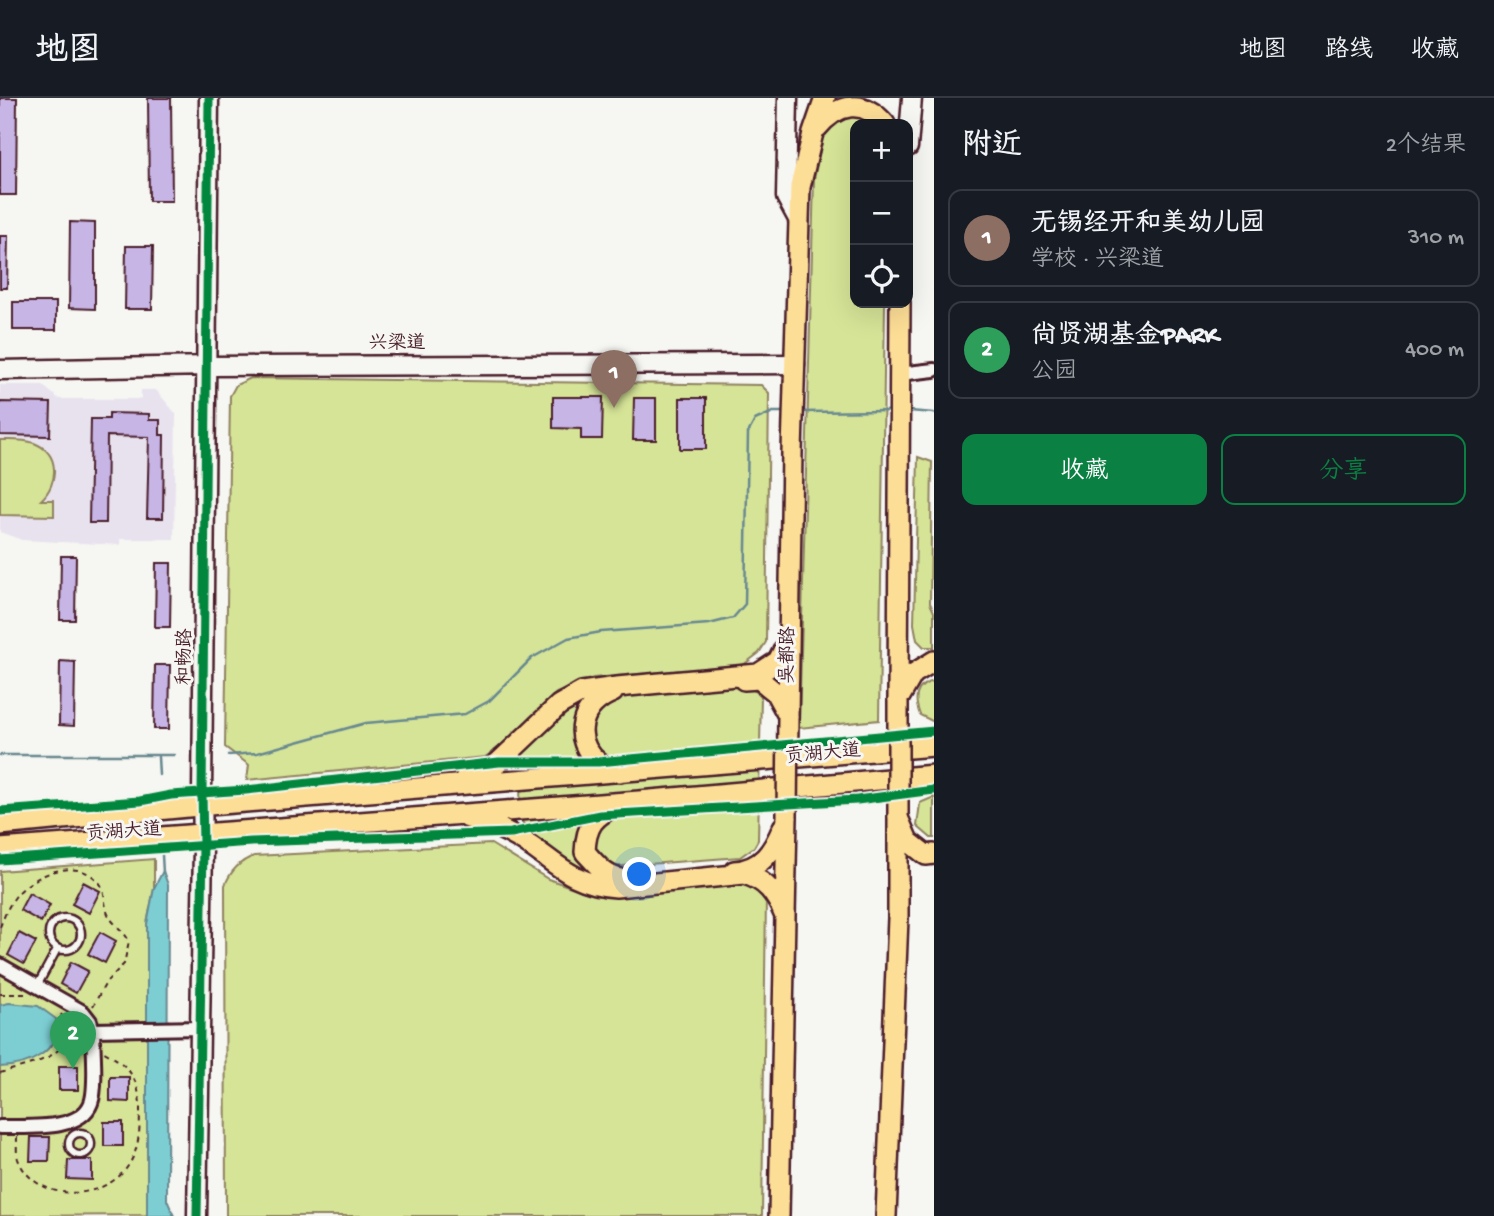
<!DOCTYPE html>
<html lang="zh">
<meta charset="utf-8">
<style>
body{margin:0;font-family:"Gochi Hand","LXGW WenKai TC",sans-serif;background:#242831;color:#f1f3f6}
.controls{position:absolute;right:21px;top:21px;display:grid;overflow:hidden;border-radius:14px;box-shadow:0 7px 28px #0002}
.controls button{width:63px;height:63px;display:grid;place-items:center;padding:0;border:0;border-bottom:2px solid #363941;background:#171b24;color:#f1f3f6;font:35px sans-serif}
.you{position:absolute;left:640px;top:777px;width:24px;height:24px;margin:-18px;border:5px solid #fff;border-radius:50%;background:#1a73e8;box-shadow:0 0 0 10px #1a73e833}
.badge{display:grid;place-items:center;width:46px;height:46px;border-radius:50%;background:#0b8043;color:#fff;font-size:23px;font-weight:700}
.pin{position:absolute;translate:-50% -58px;filter:drop-shadow(0 2px 4px #0008)}
.pin::after{content:'';position:absolute;top:37px;width:24px;height:21px;background:inherit;clip-path:polygon(0 0,100% 0,50% 100%)}
.list{margin:0;padding:0;list-style:none}
h2{display:flex;justify-content:space-between;align-items:center;height:91px;margin:0;padding:0 28px;font-size:30px}
h2 small{font-size:23px;font-weight:400;color:#9ea1a6}
.list li{display:grid;grid-template-columns:46px 1fr auto;gap:21px;align-items:center;box-sizing:border-box;height:98px;margin:0 14px 14px;padding:0 14px;border:2px solid #363941;border-radius:14px}
.list b{display:block;font-size:26px;white-space:nowrap}
.list p{margin:0;font-size:23px;white-space:nowrap;color:#9ea1a6}
.list em{font-size:23px;font-style:normal;color:#9ea1a6}
.actions{display:flex;gap:14px;padding:21px 28px}
.actions a{flex:1;padding:16px 0;border:2px solid #0b8043;border-radius:14px;text-align:center;font-size:24px;color:#0b8043}
.actions .main{background:#0b8043;color:#fff}
.icon{flex:none;width:38px;height:38px;fill:none;stroke:currentColor;stroke-width:2;stroke-linecap:round;stroke-linejoin:round}
.map{position:relative;flex:none;width:934px;height:1118px;overflow:hidden}
header{display:flex;align-items:center;gap:42px;box-sizing:border-box;height:98px;padding:0 35px;background:#171b24;border-bottom:2px solid #363941}
header strong{font-size:33px}
nav{display:flex;gap:38px;margin-inline-start:auto;font-size:24px}
main{display:flex}
aside{flex:1;background:#171b24}
.map>svg:first-child{display:block}
.built{fill:#e8e2ee}
.green{fill:#d5e497;stroke:#908261;stroke-width:2}
.water{fill:#7cced3;stroke:#688890;stroke-width:2}
.lines{fill:none;stroke-linecap:round;stroke-linejoin:round}
.stream{stroke:#688890;stroke-width:2.5}
.building{fill:#c7b5e6;stroke:#4a1f2b;stroke-width:2}
.lane-casing{stroke:#4a1f2b;stroke-width:11}
.street-casing{stroke:#4a1f2b;stroke-width:18}
.secondary-casing{stroke:#4a1f2b;stroke-width:23}
.primary-casing{stroke:#4a1f2b;stroke-width:24}
.path{stroke:#4a1f2b;stroke-width:2;stroke-dasharray:5 5;stroke-linecap:butt}
.lane{stroke:#f6f6f2;stroke-width:6}
.street{stroke:#f6f6f2;stroke-width:12}
.secondary{stroke:#f6f6f2;stroke-width:18}
.primary{stroke:#fdde96;stroke-width:19}
.primary-bridge-casing{stroke:#4a1f2b;stroke-width:24;stroke-linecap:butt}
.primary-bridge{stroke:#fdde96;stroke-width:19}
.cycleway-casing{stroke:#f6f6f2;stroke-width:13}
.cycleway{stroke:#00873e;stroke-width:9}
.labels{text-anchor:middle;dominant-baseline:central;stroke-width:6;stroke-linejoin:round;paint-order:stroke}
.street-label{font-size:19px;fill:#4a1f2b;stroke:#f6f6f2}
</style>
<header>
<strong>地图</strong>
<nav><a>地图</a><a>路线</a><a>收藏</a></nav>
</header>
<main>
<div class="map">
<svg width="934" height="1118" viewBox="0 0 934 1118">
<rect width="100%" height="100%" fill="#f6f6f2"/>
<filter id="ink" filterUnits="userSpaceOnUse"><feTurbulence type="fractalNoise" baseFrequency=".0143" numOctaves="2"/><feDisplacementMap in="SourceGraphic" scale="14" xChannelSelector="R" yChannelSelector="G"/><feConvolveMatrix kernelMatrix="1 2 1 2 8 2 1 2 1" color-interpolation-filters="sRGB"/></filter>
<g filter="url(#ink)">
<path class="built" d="M0 287H42L59 301H141V292H156L176 316 174 441H120V447L22 442 0 434Z"/>
<path class="green" d="M851 14 864 20 870 26H855V205H885L879 622 799 630 814 81 824 32Z
M251 280 761 287 769 295 766 544 759 555 743 567 593 580 556 595 505 645 485 659 247 682 249 667 225 649 230 298 236 287Z
M0 342C11 342 24 341 34 345 60 355 59 385 41 402H54V418L0 417Z
M918 359 932 364 930 505 934 514V549H924L917 542 914 526Z
M934 583V623H932L920 617C914 602 914 587 934 583Z
M742 586 754 592 761 598 758 742 754 749 740 759 583 771 560 758 535 738 521 723 519 654 542 630 585 600Z
M934 699V740H931L917 728 920 705Z
M491 746 548 781 597 798 749 783 766 799 762 1118H226L225 787C231 772 240 763 254 758Z
M154 761V790L147 826V1117L0 1118V773Z"/>
<path class="water" d="M163 773 168 787 167 1102 174 1118H147V826L154 790Z
M9 905 38 908 56 921C62 954 28 968 0 969V907Z"/>
<g class="lines">
<path class="stream" d="M909 313 934 315
M800 314 892 313
M0 657H174
M228 657 257 655 366 625 465 616 489 603 532 560 568 540 601 534 709 526 733 520 745 506 748 335 755 322 773 314H787
M158 659 159 677
M162 757 163 775"/>
</g>
<path class="building" d="M0 0H17L16 97H0Z
M148 0H171L172 103H149Z
M70 124 95 125V211L69 210Z
M0 138H8L7 190H0Z
M126 148H153L152 211H125Z
M13 204H56V232H13Z
M553 299H603L602 341H581V331L553 330Z
M634 300H656V342H633Z
M680 300H706V351H680Z
M0 304 51 305 50 338 0 337Z
M109 315 149 316V322H160V337H164L163 420H147L149 339 107 338 106 425H89L91 321H109Z
M61 458H76L75 522H60Z
M156 465H171L170 529H155Z
M60 563 75 564 74 628 59 627Z
M155 567H170L169 631H154Z
M83 784 100 793 89 815 72 806Z
M29 795 50 807 41 824 20 812Z
M100 834 116 843 105 865 88 856Z
M19 835 36 844 24 866 8 857Z
M71 864 88 873 76 895 60 886Z
M59 968H78V992H59Z
M110 979H129V1004L110 1003Z
M104 1024H123V1048H104Z
M31 1039H50L49 1063H30Z
M68 1062H92V1082L67 1081Z"/>
<g class="lines">
<g class="lane-casing">
<path id="lane" d="M0 762 251 744
M49 836a16 16 0 1 1 32 0a16 16 0 1 1-32 0Z
M37 888 57 851
M69 1046a11 11 0 1 1 22 0a11 11 0 1 1-22 0Z"/>
</g>
<g class="street-casing">
<path id="street" d="M899 276 934 272
M0 867 83 914 90 923 93 932C93 950 97 990 91 1005 80 1034 26 1028 0 1029
M93 932 201 930"/>
</g>
<g class="secondary-casing">
<path id="secondary" d="M788 0 786 99 799 123
M908 49 912 0
M0 272 210 268 795 266
M197 1118 203 747 202 695 209 0"/>
</g>
<g class="primary-casing">
<path id="primary" d="M817 30C838 5 863 0 885 26
M744 582 759 581 775 594 787 616
M613 594C581 606 570 641 599 665 605 669 613 672 620 674
M898 602 913 576 934 563
M898 603 900 205
M788 619 792 354 800 89 813 35 825 0
M464 682 485 674 499 664 559 607 582 594 617 589 758 576 778 563 788 543
M618 706C594 719 586 726 585 754 599 769 606 780 627 782
M468 720C482 723 496 728 509 735 551 756 563 785 616 789L744 776C766 782 776 796 784 816
M899 722 908 743 926 757 934 756
M0 727 209 707 934 648
M0 751 639 703 934 677
M734 773C762 771 773 753 783 729
M779 1118 787 719
M886 1118 898 820V718"/>
</g>
<path class="path" d="M0 829C4 819 8 808 15 799 32 777 74 759 97 782 108 793 102 805 109 818 114 827 124 833 129 843L124 866 107 883 93 908
M0 896H27
M0 975C29 966 83 959 61 916
M17 1039C17 1046 16 1055 18 1061 36 1108 112 1104 132 1061 140 1046 140 1025 140 1008 139 981 128 966 104 954"/>
<use href="#lane" class="lane"/>
<use href="#street" class="street"/>
<use href="#secondary" class="secondary"/>
<use href="#primary" class="primary"/>
<g class="primary-bridge-casing">
<path id="primary-bridge" d="M898 603V718
M787 719 788 619"/>
</g>
<use href="#primary-bridge" class="primary-bridge"/>
<g class="cycleway-casing">
<path id="cycleway" d="M0 713 140 703 171 697 246 692 499 664H598L934 633
M0 762 251 744 511 735 600 717 857 702 934 692
M197 1118 203 747 202 695 209 0"/>
</g>
<use href="#cycleway" class="cycleway"/>
</g>
</g>
<g class="labels">
<g class="street-label">
<text x="397" y="246">兴梁道</text>
<text transform="translate(789 557) rotate(-89)">吴都路</text>
<text transform="translate(186 559) rotate(-89)">和畅路</text>
<text transform="translate(823 657) rotate(-5)">贡湖大道</text>
<text transform="translate(124 735) rotate(-4)">贡湖大道</text>
</g>
</g>
</svg>
<div class="controls">
<button>+</button>
<button>−</button>
<button><svg class="icon" aria-label="locate" viewBox="0 0 24 24"><circle cx="12" cy="12" r="6"/><path d="M12 2v4M12 18v4M2 12h4M18 12h4"/></svg></button>
</div>
<div class="you"></div>
<div class="pin badge" style="left:614px;top:310px;background:#8d6e63">1</div>
<div class="pin badge" style="left:73px;top:971px;background:#2e9e5b">2</div>
</div>
<aside>
<h2>附近<small>2个结果</small></h2>
<ul class="list">
<li><span class="badge" style="background:#8d6e63">1</span><div><b>无锡经开和美幼儿园</b><p>学校 · 兴梁道</p></div><em>310 m</em></li>
<li><span class="badge" style="background:#2e9e5b">2</span><div><b>尚贤湖基金PARK</b><p>公园</p></div><em>400 m</em></li>
</ul>
<div class="actions"><a class="main">收藏</a><a>分享</a></div>
</aside>
</main>
